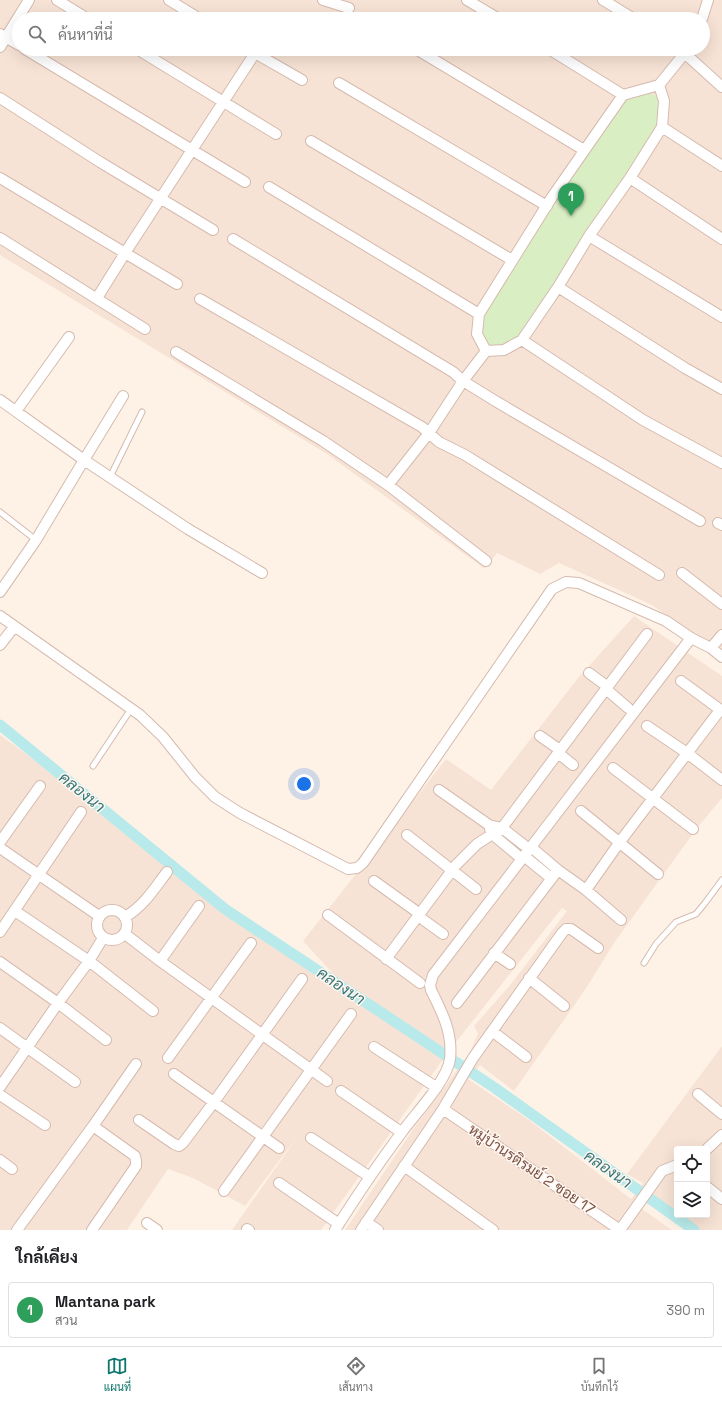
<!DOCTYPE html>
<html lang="th">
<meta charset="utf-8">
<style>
body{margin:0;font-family:"Space Grotesk",Sarabun,sans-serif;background:#f6f6f6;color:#202124}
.controls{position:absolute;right:12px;bottom:12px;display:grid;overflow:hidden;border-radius:4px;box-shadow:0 4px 16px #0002}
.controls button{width:36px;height:36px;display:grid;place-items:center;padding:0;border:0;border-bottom:1px solid #e0e0e0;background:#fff;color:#202124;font:20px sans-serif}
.you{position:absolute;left:304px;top:784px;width:14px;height:14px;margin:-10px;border:3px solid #fff;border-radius:50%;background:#1a73e8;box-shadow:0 0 0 6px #1a73e833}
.badge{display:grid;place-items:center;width:26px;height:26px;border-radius:50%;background:#0f766e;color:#fff;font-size:13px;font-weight:700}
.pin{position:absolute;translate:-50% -33px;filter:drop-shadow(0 1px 2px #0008)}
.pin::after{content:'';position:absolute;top:21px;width:14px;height:12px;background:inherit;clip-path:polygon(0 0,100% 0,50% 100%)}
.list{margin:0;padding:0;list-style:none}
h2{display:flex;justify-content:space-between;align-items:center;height:52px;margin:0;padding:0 16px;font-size:17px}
h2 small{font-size:13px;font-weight:400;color:#757577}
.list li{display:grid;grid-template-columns:26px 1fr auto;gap:12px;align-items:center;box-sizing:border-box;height:56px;margin:0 8px 8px;padding:0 8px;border:1px solid #e0e0e0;border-radius:4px}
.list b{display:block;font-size:15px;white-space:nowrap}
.list p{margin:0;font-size:13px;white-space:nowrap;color:#757577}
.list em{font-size:13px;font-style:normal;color:#757577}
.icon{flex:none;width:22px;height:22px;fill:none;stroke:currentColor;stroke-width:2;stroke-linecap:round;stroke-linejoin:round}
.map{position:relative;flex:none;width:722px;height:1230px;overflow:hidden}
.search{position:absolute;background:#fff;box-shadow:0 4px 16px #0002;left:12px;right:12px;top:12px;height:44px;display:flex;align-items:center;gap:10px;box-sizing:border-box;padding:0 14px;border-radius:22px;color:#757577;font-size:15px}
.sheet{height:116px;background:#fff}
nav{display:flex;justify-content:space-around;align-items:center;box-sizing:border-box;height:56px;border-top:1px solid #e0e0e0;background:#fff;font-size:11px;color:#757577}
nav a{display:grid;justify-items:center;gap:2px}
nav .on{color:#0f766e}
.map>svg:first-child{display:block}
.residential{fill:#f7e3d5;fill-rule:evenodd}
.green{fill:#daeec4}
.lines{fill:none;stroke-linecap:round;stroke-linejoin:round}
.canal{stroke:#b9eaeb;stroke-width:11}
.lane-casing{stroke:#d5baae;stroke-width:7}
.street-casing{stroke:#d5baae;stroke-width:12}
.lane{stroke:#fff;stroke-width:5}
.street{stroke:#fff;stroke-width:10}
.labels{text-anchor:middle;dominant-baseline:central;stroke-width:3;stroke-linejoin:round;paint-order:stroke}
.street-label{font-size:15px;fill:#7c5448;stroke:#fff7f0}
.water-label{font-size:16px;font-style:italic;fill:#37787b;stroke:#fff7f0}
</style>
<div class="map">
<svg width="722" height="1230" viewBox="0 0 722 1230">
<rect width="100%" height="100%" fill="#fef2e7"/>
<path class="residential" d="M0 0H722V655L652 605 559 563 540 574 497 553 485 569 327 454 0 255ZM19 19H703V49H19Z
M634 616 722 676V798L697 828 614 943 585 990 514 1091 480 1065 468 1079 529 1120 631 1199 643 1183 627 1174 722 1046V1230H697L650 1199 642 1209 672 1230H345L414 1128 469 1054 478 1034 474 1026 511 984 567 911 562 908 449 1051 321 1230H232L298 1136 245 1206 193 1178 168 1169 127 1230H0V735L54 774 160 861 348 990 303 941 385 837 446 759 491 790 578 678ZM677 1149H707V1215H677Z"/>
<path class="green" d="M644 89 664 101 662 127 520 338 504 350 484 347 479 314 623 95Z"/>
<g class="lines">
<path class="canal" d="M0 725 225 909 495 1088 694 1230"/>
<g class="lane-casing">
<path id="lane" d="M110 477 142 412
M0 512 36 540
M93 766 131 709
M644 963 656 944 676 922 696 914 705 903 722 880"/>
</g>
<g class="street-casing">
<path id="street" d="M57 0 88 19
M169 0 200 19
M323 0 349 8
M467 0 499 19
M603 0 634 19
M702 19 708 0
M0 34 19 45
M0 47 29 0
M25 49 245 182
M137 49 276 134
M416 49 584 150
M549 49 623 95
M680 49 722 87
M255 53 302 80
M339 83 547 206
M0 98 100 162 213 230
M662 127 722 166
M311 141 512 260
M0 178 125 253 255 53 248 49
M630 178 722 239
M269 187 479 314
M589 236 722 317
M0 238 145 329
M233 239 453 372 463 381 497 402 700 521
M558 287 685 368 722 389
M97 298 125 253 177 284
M200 299 422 427 439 442 465 455 659 575
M522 340 643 420 722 463
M486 351 477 334 479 314 552 197 623 95 659 85 688 49
M486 351 504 350 522 340 558 287 589 236 630 178 662 127 664 101 659 85
M176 352 323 441 388 485 486 561
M123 396 84 460 188 529 262 573
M0 400 84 460 36 540 0 592
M16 411 69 337
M388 485 429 433 463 381 486 351
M718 523 722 525
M682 573 722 604
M0 616 140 715 163 737 195 777 215 797 240 813 348 869 357 868 363 863 552 589 566 582 579 583 666 621 691 638 711 648 722 657
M0 645 14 627
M711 648 722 635
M589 673 608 687
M681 681 722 711
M606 689 628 708
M647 726 687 753 722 780
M540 736 560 750
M558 753 573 765
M613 768 693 829
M439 790 489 825 502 828 529 849
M581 811 658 874
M490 829 492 834 522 859
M407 835 476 889
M0 842 40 786
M531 847 558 870
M0 848 99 916
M524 856 551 878
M374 881 420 914
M586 890 621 920
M97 925a15 15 0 1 1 30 0a15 15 0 1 1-30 0Z
M15 911 89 961 153 1011
M328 915 420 983
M418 916 443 934
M125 917C144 906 154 889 167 872
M0 932 81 812
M125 934 160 961 327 1081
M494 953 510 964
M386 959 456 865 477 844 502 828 647 634
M160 961 199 906
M0 962 58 1003 106 1040
M529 978 564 1006
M457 1003 558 870 586 890 619 843 720 710
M0 1028 75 1082
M492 1031 526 1057
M374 1047 436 1087
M168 1058 251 943
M174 1074 279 1148
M0 1087 58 1003 89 961 103 938
M341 1091 401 1132
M698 1094 722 1114
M0 1095 45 1125
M443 1109 620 1230
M139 1120 174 1144 179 1146 183 1143 214 1102 302 979
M311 1138 370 1177
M707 1149 722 1135
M0 1160 12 1169
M404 1166 493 1230
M279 1183 339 1224
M707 1187 722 1199
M224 1191 351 1014
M366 1222 378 1230
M147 1223 157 1230
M247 1229 249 1230
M17 1230 93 1126 136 1064
M92 1230 136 1166V1161L135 1156 93 1126
M335 1230C356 1197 378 1164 402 1132 415 1114 447 1081 450 1059 453 1033 442 1012 431 990L430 985 433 975 691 638
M361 1230 443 1109 473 1058 562 933 566 929H571L598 948
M620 1230 662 1171 677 1165"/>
</g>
<use href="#lane" class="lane"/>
<use href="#street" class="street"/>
</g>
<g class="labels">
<g class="street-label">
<text transform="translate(532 1169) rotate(34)">หมู่บ้านรติรมย์ 2 ซอย 17</text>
</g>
<g class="water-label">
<text transform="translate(82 792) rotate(39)">คลองนา</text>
<text transform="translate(341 986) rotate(34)">คลองนา</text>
<text transform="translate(608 1169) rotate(35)">คลองนา</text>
</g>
</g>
</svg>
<div class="controls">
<button><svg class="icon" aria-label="locate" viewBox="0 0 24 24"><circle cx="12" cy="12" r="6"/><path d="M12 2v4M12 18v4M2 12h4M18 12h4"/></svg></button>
<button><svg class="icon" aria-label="layers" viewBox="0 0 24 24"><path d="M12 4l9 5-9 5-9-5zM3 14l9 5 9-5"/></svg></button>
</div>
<div class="you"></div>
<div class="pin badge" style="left:571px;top:216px;background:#2e9e5b">1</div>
<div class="search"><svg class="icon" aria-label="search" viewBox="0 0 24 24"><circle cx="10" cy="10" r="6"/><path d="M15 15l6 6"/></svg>ค้นหาที่นี่</div>
</div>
<section class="sheet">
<h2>ใกล้เคียง<small></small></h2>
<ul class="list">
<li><span class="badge" style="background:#2e9e5b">1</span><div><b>Mantana park</b><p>สวน</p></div><em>390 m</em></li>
</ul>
</section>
<nav>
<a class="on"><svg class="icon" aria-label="map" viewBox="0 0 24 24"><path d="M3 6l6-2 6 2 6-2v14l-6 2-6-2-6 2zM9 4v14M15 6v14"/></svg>แผนที่</a>
<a><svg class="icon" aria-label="directions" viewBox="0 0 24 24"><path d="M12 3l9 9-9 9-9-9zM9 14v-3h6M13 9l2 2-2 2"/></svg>เส้นทาง</a>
<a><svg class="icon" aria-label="saved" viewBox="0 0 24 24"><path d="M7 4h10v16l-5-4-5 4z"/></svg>บันทึกไว้</a>
</nav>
